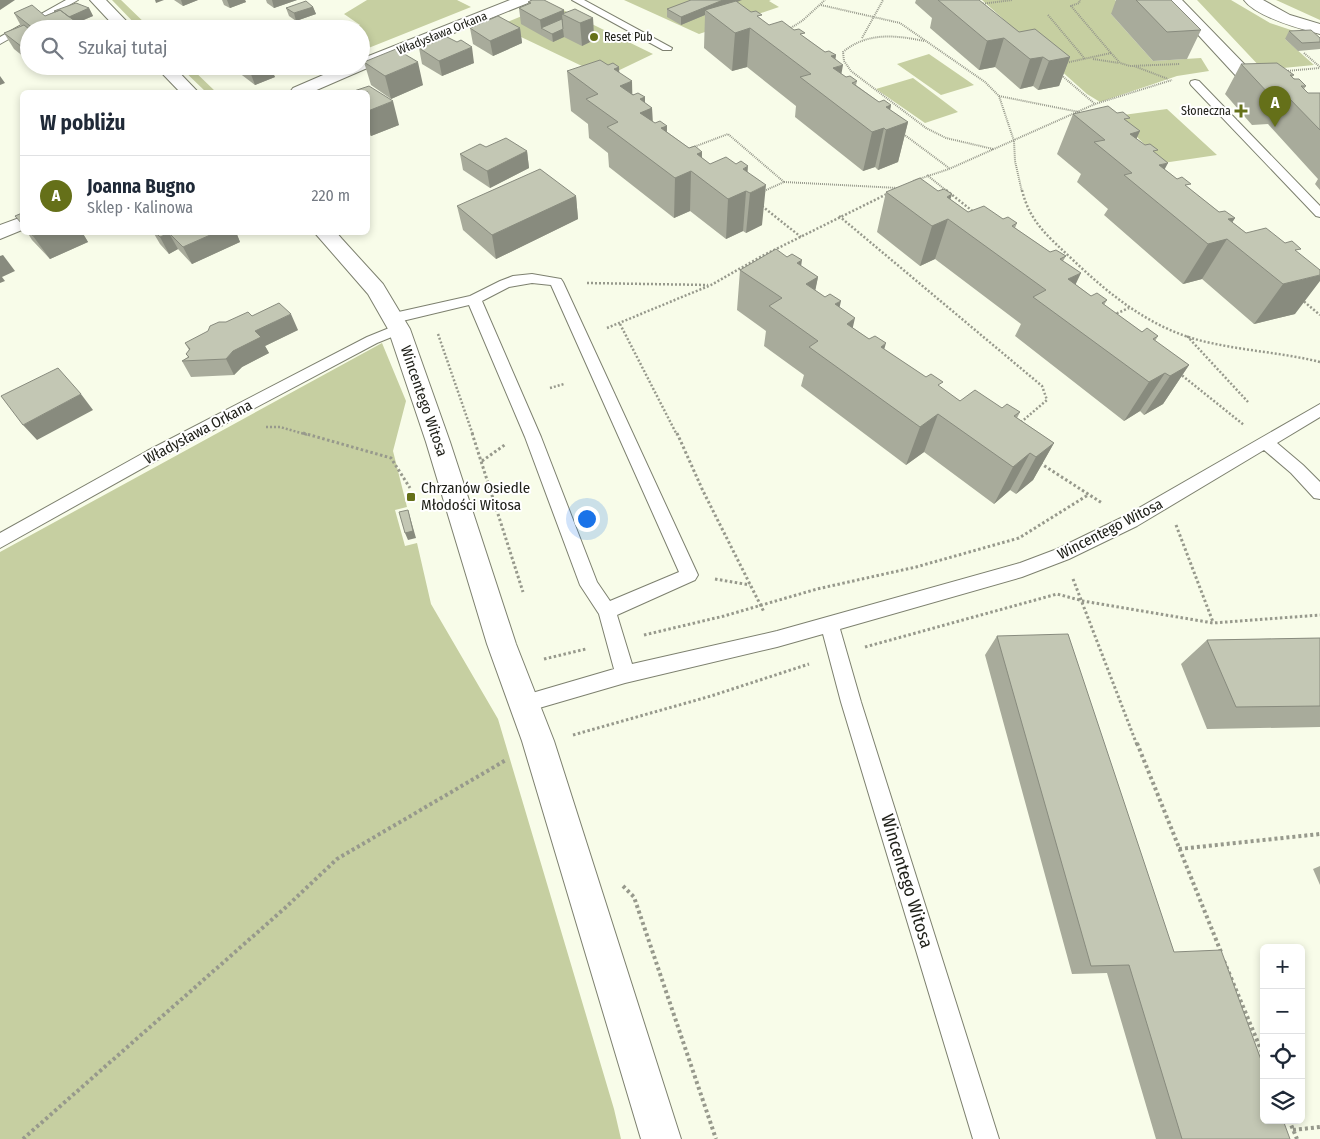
<!DOCTYPE html>
<html lang="pl">
<meta charset="utf-8">
<style>
body{margin:0;font-family:"Fira Sans Condensed",sans-serif;background:#f6f6f7;color:#1f2937}
.controls{position:absolute;right:15px;bottom:15px;display:grid;overflow:hidden;border-radius:8px;box-shadow:0 2px 8px #0003}
.controls button{width:45px;height:45px;display:grid;place-items:center;padding:0;border:0;border-bottom:1px solid #e0e1e3;background:#fff;color:#1f2937;font:25px sans-serif}
.you{position:absolute;left:586px;top:518px;width:18px;height:18px;margin:-12px;border:4px solid #fff;border-radius:50%;background:#1a73e8;box-shadow:0 0 0 8px #1a73e833}
.badge{display:grid;place-items:center;width:32px;height:32px;border-radius:50%;background:#657019;color:#fff;font-size:16px;font-weight:700}
.pin{position:absolute;translate:-50% -41px;filter:drop-shadow(0 1px 2px #0008)}
.pin::after{content:'';position:absolute;top:26px;width:18px;height:15px;background:inherit;clip-path:polygon(0 0,100% 0,50% 100%)}
.list{margin:0;padding:0;list-style:none}
h2{display:flex;justify-content:space-between;align-items:center;height:65px;margin:0;padding:0 20px;font-size:21px}
h2 small{font-size:16px;font-weight:400;color:#747a83}
.list li{display:grid;grid-template-columns:32px 1fr auto;gap:15px;align-items:center;box-sizing:border-box;height:80px;padding:0 20px;border-top:1px solid #e0e1e3}
.list b{display:block;font-size:19px;white-space:nowrap}
.list p{margin:0;font-size:16px;white-space:nowrap;color:#747a83}
.list em{font-size:16px;font-style:normal;color:#747a83}
.icon{flex:none;width:28px;height:28px;fill:none;stroke:currentColor;stroke-width:2;stroke-linecap:round;stroke-linejoin:round}
.map{position:relative;flex:none;width:1320px;height:1139px;overflow:hidden}
.search{position:absolute;background:#fff;box-shadow:0 2px 8px #0003;left:20px;top:20px;width:350px;height:55px;display:flex;align-items:center;gap:12px;box-sizing:border-box;padding:0 18px;border-radius:28px;color:#747a83;font-size:19px}
.panel{position:absolute;background:#fff;box-shadow:0 2px 8px #0003;left:20px;top:90px;width:350px;height:145px;border-radius:8px}
.map>svg:first-child{display:block}
.green{fill:#c6cfa1}
.lines{fill:none;stroke-linecap:round;stroke-linejoin:round}
.service-casing{stroke:#7d806f;stroke-width:2}
.minor-casing{stroke:#7d806f;stroke-width:2}
.tertiary-casing{stroke:#7d806f;stroke-width:2}
.path-far3{stroke:#97998c;stroke-width:2;stroke-dasharray:1 1;stroke-linecap:butt}
.path-far2{stroke:#97998c;stroke-width:2.5;stroke-dasharray:2 2;stroke-linecap:butt}
.path-far1{stroke:#97998c;stroke-width:3;stroke-dasharray:2.5 2.5;stroke-linecap:butt}
.path{stroke:#97998c;stroke-width:4;stroke-dasharray:3 3;stroke-linecap:butt}
.service{fill:#fff;fill-rule:evenodd}
.minor{fill:#fff;fill-rule:evenodd}
.tertiary{fill:#fff;fill-rule:evenodd}
.wall{fill:#a8ab9b}
.shaded-wall{fill:#888b7e}
.building{fill:#c3c7b4;stroke:#888b7e}
.poi-dot{fill:#657019;stroke:#fff;stroke-width:2}
.labels{text-anchor:middle;dominant-baseline:central;stroke-width:4;stroke-linejoin:round;paint-order:stroke}
.far-street-label{font-size:12px;fill:#20211a;stroke:#fff}
.far-poi-label{font-size:12px;fill:#20211a;stroke:#fff;text-anchor:start}
.street-label{font-size:15px;fill:#20211a;stroke:#fff}
.poi-label{font-size:15px;fill:#20211a;stroke:#fff;text-anchor:start}
.near-street-label{font-size:18px;fill:#20211a;stroke:#fff}
</style>
<div class="map">
<svg width="1320" height="1139" viewBox="0 0 1320 1139">
<rect width="100%" height="100%" fill="#f8fce9"/>
<path class="green" d="M112 0H121L151 29H140Z
M367 0H457L471 7 361 51V29H351L360 25 344 14Z
M624 0H771L769 1 779 7 699 34Z
M982 0H1115L1127 12 1111 14 1153 61 1201 58 1209 71 1177 76 1100 102 1087 94Z
M1197 0H1231L1270 23 1309 36 1285 39 1314 65 1263 70Z
M1276 0H1320V20Z
M551 4 653 54 605 77 498 26Z
M929 54 974 85 941 95 897 64Z
M179 66H189L216 92H206Z
M913 78 958 112 925 123 876 89Z
M1167 109 1217 155 1163 163 1116 116Z
M382 343 406 401 393 451 407 507 395 510 405 546 417 543 431 604 498 719 614 1109 621 1139H0V552Z"/>
<g class="lines">
<g class="service-casing">
<path id="service" d="M66 0H78L0 44V37Z
M572 0H584L672 48 671 50H663Z
M1195 80 1199 81 1320 206V217L1316 216 1191 85 1190 83 1191 81Z
M532 274 561 279 563 282 698 575 695 580 617 615 632 664 777 631 1020 563 1057 549 1125 516 1320 404V417L1277 443 1303 465 1320 482V499L1314 498 1291 473 1264 450 1137 526 1069 559 1022 577 840 629 861 702 999 1139H973L841 702 823 634 777 647 625 683 522 713 515 710 512 704 515 698 614 669 599 614 580 585 525 437 469 305 394 323 389 321 387 318 389 315 394 313 470 296 500 281 513 276ZM532 283 551 285 679 572 610 601 597 582 541 437 482 301 509 287Z
M399 324 404 326 406 329 404 332 377 343 159 459 0 548V533L147 451 367 337Z"/>
</g>
<g class="minor-casing">
<path id="minor" d="M510 0H531L528 3 365 69 312 92H290L293 88 344 66H361V59Z
M1166 0H1182L1249 69 1251 73 1249 77H1237Z
M1244 0H1263L1290 15 1320 24V34C1301 29 1256 17 1244 0Z
M22 217V230L0 239V225Z"/>
</g>
<g class="tertiary-casing">
<path id="tertiary" d="M90 0H106L134 29H117Z
M155 66H173L198 92H180Z
M314 232H336L342 239 383 284 410 329 450 442 516 644 554 741 681 1139H641L522 741 487 644 426 442 388 329 368 294Z"/>
</g>
<path class="path-far3" d="M981 4 1012 0
M821 5 900 23 985 82 999 96 1014 141 1015 161 1022 192
M1048 15 1085 59
M789 29 802 21 825 0
M862 38 883 0
M924 41C895 35 867 32 843 52L844 61 851 71 926 128 946 138 993 149
M1111 53 1120 63 1130 66 1180 64
M1304 53 1320 67
M1093 59 1119 63
M1065 63 1111 53 1071 6 1079 3 1080 0
M1134 66 1168 79
M1286 71 1320 68
M1060 74 1095 104
M999 96 1079 112
M902 133 949 168
M691 148 728 134 784 182 764 191
M927 175 948 192
M913 181 949 169 1095 104 1172 80
M784 182 898 188"/>
<path class="path-far2" d="M946 190 975 213
M1022 190C1030 223 1049 237 1073 260 1113 298 1156 332 1211 343 1247 351 1284 353 1320 362
M762 206 801 237
M839 216 1042 386 1047 400 1020 423
M587 283 708 285
M1301 299 1320 315
M1113 315 1129 308
M620 324 677 435
M607 328 711 285 762 256 889 193
M438 334 473 435
M1187 336 1248 402
M1179 373 1244 425
M550 388 564 384
M266 427H280L308 435"/>
<path class="path-far1" d="M303 433 391 458 410 488
M472 433 523 592
M677 433 703 491 764 612
M482 461 506 444
M1040 463 1102 503
M1176 525 1213 622
M715 579 750 585
M1073 579 1137 745
M644 635 724 616 817 589 916 567 1019 538 1088 495
M865 647 1057 594 1083 601 1213 623 1320 615
M544 659 586 649
M573 735 711 696 809 664"/>
<path class="path" d="M1137 743 1221 952
M1179 849 1320 834
M623 886 634 897 716 1139
M1224 961 1264 1057
M1289 1120 1297 1139
M1293 1130 1320 1127
M23 1139 285 908 337 859 506 760"/>
<use href="#service" class="service"/>
<use href="#minor" class="minor"/>
<use href="#tertiary" class="tertiary"/>
</g>
<path class="wall" d="M174 0H198L183 6Z
M222 0H245L246 2 230 8 224 5Z
M266 0H297L274 8 267 3Z
M916 0H979L1019 32 1070 57 1059 86 1038 90 1033 86 1020 89 995 67 979 70 930 28 932 18 915 3Z
M1116 0H1171L1201 30 1187 59 1153 61 1111 14Z
M528 2 564 10V13L593 18 594 40 582 46 564 37 553 42 521 24 519 8 528 4Z
M737 2 769 25 804 37 825 52 836 55 835 59 841 74 846 77 857 81 856 85 879 102 891 105 890 110 908 122 898 162 878 170 875 167 863 171 795 117 796 106 747 67 732 71 704 48 705 15 681 25 667 17V9Z
M313 7 316 14 296 21 289 16 286 8Z
M89 8 93 16 77 23 79 24 81 29H29V61L14 49 4 33 21 26 14 13 45 16 54 12V11Z
M470 28H520L522 43 493 56 473 44Z
M1289 31 1320 38V49L1298 51 1285 39Z
M457 42 474 63 442 76 422 64 419 48Z
M364 62 423 85 391 99 371 85Z
M1241 64 1294 75 1292 77 1306 86 1304 89 1308 93H1320V190L1315 184 1318 179 1268 124 1252 125 1225 94Z
M608 65 619 67V73L632 94 645 97V103L652 108 653 122 655 123 667 126V132L689 148 702 152V158L710 164 748 172 762 225 746 233 743 231 726 239 690 211 674 218 609 167 608 153 589 138 588 124 571 111 567 71Z
M230 66H285L272 71 275 77 255 85Z
M368 92 399 125 371 136 368 133Z
M1117 113 1128 122 1137 139 1156 154 1164 169 1219 212 1235 218 1232 222 1246 233 1298 253 1295 314 1254 324 1202 279 1183 284 1104 215 1108 209 1077 182 1081 174 1057 154 1073 114Z
M486 147 527 151 529 168 490 188 463 170 460 154Z
M886 192 950 199 968 212 1003 219 1017 223 1015 228 1050 252 1066 256 1063 261 1075 284 1091 296 1107 300 1104 305 1142 332 1158 336 1155 341 1189 365 1163 404 1144 415 1140 411 1124 421 1015 336 1021 324 935 259 920 266 877 232Z
M576 196 578 219 496 259 463 230 457 206Z
M27 232H82L88 242 50 259 32 240Z
M153 232H236L240 242 192 264 178 249 169 254 160 244Z
M787 257 818 277 815 290 839 307 853 328 960 401 1002 408 1020 412 1017 418 1054 443 1033 480 1016 494 1010 490 994 504 924 452 906 465 801 386 804 375 764 346 766 331 737 310 740 270Z
M252 316 298 330 265 346 269 353 242 367 234 375 191 377 182 361 188 357 186 354 189 350 185 343Z
M997 636 1174 952 1290 1139H1156L1107 973 1072 974 985 655Z
M1320 638V727L1207 729 1181 664 1207 640Z
M1320 866V885L1313 869Z"/>
<path class="shaded-wall" d="M0 0H15L0 10Z
M155 0H164L156 3Z
M181 0H198L183 6Z
M227 0H245L246 2 230 8Z
M272 0H297L274 8Z
M723 0H742L710 13 705 10V15L681 25V17Z
M313 7 316 14 296 21 294 13Z
M89 8 93 16 71 25 67 17Z
M564 10V15L562 14 563 27 541 28 542 35 540 20Z
M593 18 594 40 582 46 580 23Z
M79 24 81 29H63Z
M520 28 522 43 493 56 490 41Z
M750 28 747 67 732 71 735 33Z
M563 29 564 37 553 42 552 34Z
M1004 38 995 67 979 70 987 41Z
M472 47 474 63 442 76 439 61Z
M29 49V55L26 50Z
M836 55 834 68 843 65 836 104 831 56Z
M1043 57 1033 86 1020 89 1030 59Z
M1070 57 1059 86 1038 90 1049 61Z
M418 62 423 85 391 99 385 76Z
M256 66H285L272 71 275 77 255 85 249 69Z
M619 67 621 106 614 69Z
M0 76 5 83 0 85Z
M632 81 633 120 620 86Z
M645 97V111L652 108 653 148 641 153 640 99Z
M393 101 399 125 371 136 368 123V111Z
M891 105 886 129 884 128 875 167 863 171 872 132 886 107Z
M908 122 898 162 878 170 886 130Z
M667 126 666 166 661 128Z
M1140 131 1124 166 1130 134Z
M527 151 529 168 490 188 487 171Z
M702 152 701 179 697 154Z
M1168 163 1150 197 1159 165Z
M748 166 743 231 726 239 728 199 743 169Z
M691 171 690 211 674 218 675 178Z
M766 185 762 225 746 233 750 193Z
M952 194 944 221 948 219 935 259 920 266 932 226 947 197Z
M576 196 578 219 496 259 492 235Z
M1235 218 1221 240 1227 239 1202 279 1183 284 1208 244 1228 219Z
M41 232H82L88 242 50 259 33 236Z
M217 232H236L240 242 192 264 183 247Z
M169 233 178 249 169 254 160 237Z
M3 255 15 271 2 277 5 281 0 283V256Z
M802 260 796 300 797 263Z
M1081 273 1062 313 1068 279Z
M1320 275V281L1295 314 1254 324 1283 284Z
M818 277 810 317 806 284Z
M841 301 832 340 835 304Z
M291 314 298 330 265 346 269 353 242 367 234 375 226 359 233 351 255 331Z
M855 318 846 357 847 324Z
M886 343 875 382 881 347Z
M1189 365 1163 404 1144 415 1170 376Z
M1165 373 1140 411 1124 421 1149 382Z
M81 394 93 410 37 440 23 425Z
M938 414 924 452 906 465 920 427Z
M1054 443 1033 480 1016 494 1036 457Z
M1030 453 1010 490 994 504 1013 467Z
M408 510 416 538 408 540 405 533Z"/>
<path class="building" d="M532 0H544L564 10 540 20 519 8 531 3 528 2Z
M691 0H723L681 17 667 9Z
M938 0H979L1019 32 1035 29 1070 57 1049 61 1043 57 1030 59 1004 38 987 41Z
M1136 0H1171L1201 30 1167 32Z
M306 1 313 7 294 13 286 8Z
M736 1 751 12 756 11 762 15 757 16 769 25 782 21 794 30 799 29 805 33 800 34 825 52 829 51 836 55 831 56 843 65 833 68 846 77 850 76 857 81 852 83 879 102 884 100 891 105 886 107 908 122 886 130 884 128 872 132 800 77 811 74 750 28 735 33 705 10Z
M76 3 89 8 69 17 60 10 55 12 54 11Z
M32 5 45 16 60 10 79 24 63 29H34L14 13Z
M575 9 593 18 580 23 562 14Z
M498 16 520 28 490 41 470 28Z
M562 19 563 29 552 34 541 28Z
M24 25 29 29V49L26 50 4 33Z
M1311 30 1320 38V42L1302 43 1289 31Z
M447 37 457 42 461 40 472 47 439 61 419 48Z
M396 49 418 62 385 76 364 62Z
M600 60 608 65 613 63 619 67 614 69 632 81 620 86 633 95 638 93 645 97 640 99 652 108 640 113 655 123 660 121 667 126 661 128 689 148 695 146 702 152 697 154 710 164 726 157 736 164 741 161 748 166 743 169 766 185 750 193 746 191 728 199 691 171 675 178 607 127 618 122 586 99 598 94 567 71Z
M1277 63 1294 75H1290L1294 79H1299L1306 86H1301L1308 93H1320V130L1285 94 1270 95 1241 64Z
M245 66H256L249 69Z
M369 86 393 101 368 111V92H351Z
M1108 106 1117 113 1123 112 1130 118 1124 119 1140 131 1130 134 1145 145 1150 144 1158 150 1153 151 1168 163 1159 165 1177 179 1182 177 1191 184 1185 185 1219 212 1225 211 1235 218 1228 219 1246 233 1266 228 1285 243 1292 241 1301 249 1295 250 1320 270V275L1283 284 1227 239 1208 244 1124 175 1132 173 1094 142 1105 140 1073 114Z
M506 138 527 151 487 171 460 154 480 144 486 147Z
M540 169 576 196 492 235 457 206Z
M920 178 938 191 944 189 952 194 947 197 968 212 984 206 1003 219 1008 217 1017 223 1012 226 1050 252 1056 250 1066 256 1060 259 1081 273 1068 279 1091 296 1097 293 1107 300 1102 303 1142 332 1147 328 1158 336 1153 339 1189 365 1170 376 1165 373 1149 382 1033 297 1046 290 948 219 932 226 886 192Z
M22 213V224L15 216Z
M30 232H41L33 236Z
M155 232H217L183 247 169 233 160 237Z
M776 249 787 257 792 254 802 260 797 263 818 277 806 284 825 297 830 294 841 301 835 304 855 318 847 324 869 339 875 336 886 343 881 347 926 377 931 374 943 382 938 385 960 401 975 390 1002 408 1007 404 1020 412 1014 416 1054 443 1036 457 1030 453 1013 467 938 414 920 427 809 347 818 341 769 306 782 298 740 270Z
M279 303 291 314 255 331 261 337 233 351 226 359 182 361 189 357 186 354 190 349 185 343 208 331 210 326 219 322H226L248 312 252 316Z
M58 368 81 394 23 425 1 396Z
M408 510 413 531 405 533 399 512Z
M1068 634 1174 952 1221 950 1264 1068V1120H1283L1290 1139H1182L1129 965 1091 966 997 636Z
M1320 638V706L1236 707 1207 640Z"/>
<g class="poi-dot">
<circle cx="594" cy="37" r="5"/>
<path d="M1238.5 103.5h5v5h5v5h-5v5h-5v-5h-5v-5h5z"/>
<rect x="406" y="492" width="10" height="10" rx="2.5"/>
</g>
<g class="labels">
<g class="far-street-label">
<text transform="translate(442 33) rotate(-22)">Władysława Orkana</text>
</g>
<g class="far-poi-label">
<text x="604" y="37">Reset Pub</text>
<text x="1231" y="111" text-anchor="end">Słoneczna</text>
</g>
<g class="street-label">
<text transform="translate(424 401) rotate(71)">Wincentego Witosa</text>
<text transform="translate(198 432) rotate(-28)">Władysława Orkana</text>
<text transform="translate(1110 529) rotate(-27)">Wincentego Witosa</text>
</g>
<g class="poi-label">
<text x="421" y="488">Chrzanów Osiedle<tspan x="421" dy="17">Młodości Witosa</tspan></text>
</g>
<g class="near-street-label">
<text transform="translate(907 881) rotate(73)">Wincentego Witosa</text>
</g>
</g>
</svg>
<div class="controls">
<button>+</button>
<button>−</button>
<button><svg class="icon" aria-label="locate" viewBox="0 0 24 24"><circle cx="12" cy="12" r="6"/><path d="M12 2v4M12 18v4M2 12h4M18 12h4"/></svg></button>
<button><svg class="icon" aria-label="layers" viewBox="0 0 24 24"><path d="M12 4l9 5-9 5-9-5zM3 14l9 5 9-5"/></svg></button>
</div>
<div class="you"></div>
<div class="pin badge" style="left:1275px;top:127px">A</div>
<div class="search"><svg class="icon" aria-label="search" viewBox="0 0 24 24"><circle cx="10" cy="10" r="6"/><path d="M15 15l6 6"/></svg>Szukaj tutaj</div>
<section class="panel">
<h2>W pobliżu<small></small></h2>
<ul class="list">
<li><span class="badge">A</span><div><b>Joanna Bugno</b><p>Sklep · Kalinowa</p></div><em>220 m</em></li>
</ul>
</section>
</div>
